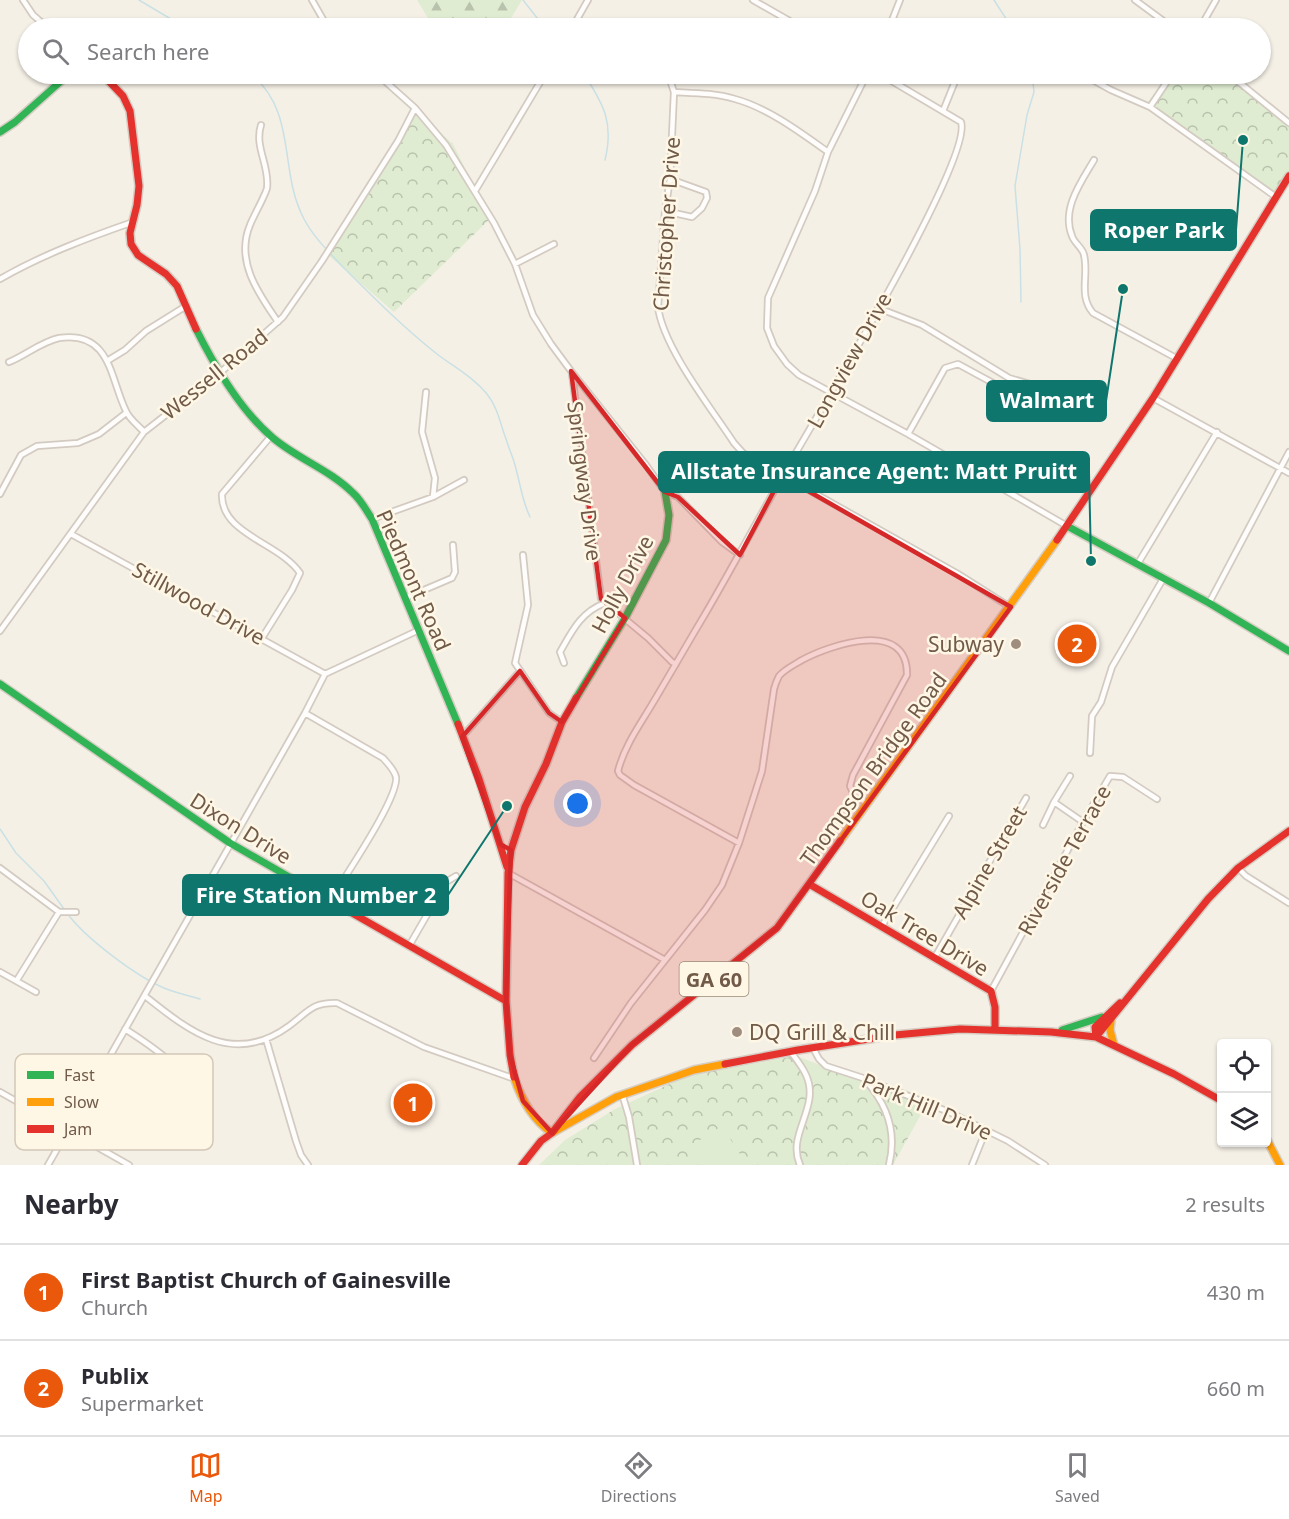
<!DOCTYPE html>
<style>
body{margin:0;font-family:"Noto Sans",sans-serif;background:#f2f2f3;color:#2b2b33}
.controls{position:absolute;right:18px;bottom:18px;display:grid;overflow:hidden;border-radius:6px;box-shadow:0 2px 4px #0004}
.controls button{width:54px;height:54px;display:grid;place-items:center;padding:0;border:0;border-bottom:2px solid #e1e1e2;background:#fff;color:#2b2b33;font:30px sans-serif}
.you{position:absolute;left:578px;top:804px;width:21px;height:21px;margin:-15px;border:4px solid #fff;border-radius:50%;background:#1a73e8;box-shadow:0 0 0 9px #1a73e833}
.badge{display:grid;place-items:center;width:39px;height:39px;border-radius:50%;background:#ea580c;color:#fff;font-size:20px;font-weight:700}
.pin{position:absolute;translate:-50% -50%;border:3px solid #fff;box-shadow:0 2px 6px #0006}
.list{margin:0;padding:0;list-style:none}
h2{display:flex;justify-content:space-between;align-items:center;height:78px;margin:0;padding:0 24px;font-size:26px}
h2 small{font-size:20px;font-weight:400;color:#7c7c81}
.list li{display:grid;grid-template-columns:39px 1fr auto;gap:18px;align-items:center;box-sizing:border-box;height:96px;padding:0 24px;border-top:2px solid #e1e1e2}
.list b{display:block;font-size:22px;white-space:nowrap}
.list p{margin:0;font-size:20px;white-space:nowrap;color:#7c7c81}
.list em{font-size:20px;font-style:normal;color:#7c7c81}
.icon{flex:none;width:33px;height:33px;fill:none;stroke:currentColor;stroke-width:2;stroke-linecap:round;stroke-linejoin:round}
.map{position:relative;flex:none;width:1289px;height:1165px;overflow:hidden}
.search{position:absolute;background:#fff;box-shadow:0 2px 4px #0004;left:18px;right:18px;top:18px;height:66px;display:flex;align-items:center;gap:15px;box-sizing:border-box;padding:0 21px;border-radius:33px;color:#7c7c81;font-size:22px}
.sheet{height:270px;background:#fff}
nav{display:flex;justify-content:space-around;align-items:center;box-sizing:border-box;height:84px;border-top:2px solid #e1e1e2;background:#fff;font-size:16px;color:#7c7c81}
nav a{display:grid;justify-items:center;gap:3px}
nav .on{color:#ea580c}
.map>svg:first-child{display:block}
.forest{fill:url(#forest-firs)}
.park{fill:url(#park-crowns)}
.pitch{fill:#dfecd1}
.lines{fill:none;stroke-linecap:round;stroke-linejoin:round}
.stream{stroke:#c9e0e5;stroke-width:1.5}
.street-casing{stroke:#d3cbc2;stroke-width:8}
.fast-casing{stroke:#d6cdc3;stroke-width:10}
.slow-casing{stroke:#d6cdc3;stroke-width:10}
.jam-casing{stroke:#d6cdc3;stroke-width:10}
.street{stroke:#fefdfb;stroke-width:4.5}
.fast{stroke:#30b455;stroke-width:7}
.slow{stroke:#ff9f0a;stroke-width:7}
.jam{stroke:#e5322d;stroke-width:7}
.marked{fill:#d62828;fill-opacity:0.2;stroke:#d62828;stroke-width:4.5;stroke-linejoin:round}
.poi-dot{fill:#9f8e7f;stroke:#fff7e6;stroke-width:2}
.labels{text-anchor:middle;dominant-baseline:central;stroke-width:5;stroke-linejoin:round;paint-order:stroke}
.shield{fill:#fff7e6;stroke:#9c8977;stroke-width:1.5}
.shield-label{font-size:20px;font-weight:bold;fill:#715a48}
.street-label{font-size:21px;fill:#715a48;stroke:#fff7e6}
.poi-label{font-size:21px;fill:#715a48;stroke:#fff7e6;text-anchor:end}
.key{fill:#fff7e6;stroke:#d4c8b7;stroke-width:1.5}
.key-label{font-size:16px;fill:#715a48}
.leader{fill:none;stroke:#0f766e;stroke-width:2}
.callout-dot{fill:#0f766e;stroke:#fff7e6;stroke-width:2}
.callout{fill:#0f766e;stroke:#0f766e;stroke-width:2}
.callout-label{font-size:22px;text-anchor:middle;font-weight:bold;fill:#fff}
</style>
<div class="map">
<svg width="1289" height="1165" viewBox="0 0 1289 1165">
<defs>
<pattern id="forest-firs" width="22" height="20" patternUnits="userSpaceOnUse" patternTransform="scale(1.5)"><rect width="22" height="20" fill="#dfecd1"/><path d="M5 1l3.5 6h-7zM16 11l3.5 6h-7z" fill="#b9c2ac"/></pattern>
<pattern id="park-crowns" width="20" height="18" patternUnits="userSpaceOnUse" patternTransform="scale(1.5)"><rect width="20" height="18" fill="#dfecd1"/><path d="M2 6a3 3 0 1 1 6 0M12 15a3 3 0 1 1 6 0" fill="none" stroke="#b9c2ac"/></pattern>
</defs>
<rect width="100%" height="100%" fill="#f5f0e6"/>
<path class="forest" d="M417 0H522L505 28H434Z"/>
<path class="park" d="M1171 74H1229L1289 123V175L1277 195 1146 104Z
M414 108 453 144 490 219 394 312 328 255Z
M796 1056 840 1072 900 1088 929 1100 893 1165H539L565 1140 615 1109 687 1076Z"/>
<path class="pitch" d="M722 1126 747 1165H700L689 1147Z"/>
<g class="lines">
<path class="stream" d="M139 0 186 28
M523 0 545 28
M994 0 1012 28
M251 74C298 113 278 170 304 219 314 238 330 253 344 268 374 298 404 328 437 354 454 367 473 377 487 394 498 408 500 423 506 439 509 449 514 459 516 469 521 487 522 500 530 517
M584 74C604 105 614 123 605 160
M1021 302 1020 249 1015 186 1027 115 1034 92 1032 74
M0 829 16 853 44 881 64 909
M67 913C85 938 136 976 164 988 175 993 188 995 200 999"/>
<g class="street-casing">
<path id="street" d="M23 0 33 15 48 28
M312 0 328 28
M753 0 802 28
M1135 0 1173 28
M619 24 627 28
M572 28 588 0
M889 28 900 0
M1200 28 1216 0
M377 74 415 108 446 145 494 223 515 264 533 315 551 344 571 371 646 465 665 492 678 497 722 542 740 555
M668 74 674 92 670 179 665 211 658 307C663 347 711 408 734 443L743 453 958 574 1010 607
M867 74 828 152 815 191 768 298 767 328 774 346 787 364 799 375 908 434 1067 526
M1082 74 1111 90 1150 107 1276 197
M1229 74 1289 123
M674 92C694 93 715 93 735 99 768 108 800 132 828 152
M1150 107 1172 74
M943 111 958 74
M261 125C254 147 270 166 267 188 266 194 253 217 250 225 235 261 258 293 278 322
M1094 160C1081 182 1061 209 1072 236 1074 243 1083 248 1084 255 1089 276 1078 295 1093 313L1176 358
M475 191 545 74
M665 211 692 217 702 208 707 198 706 192 670 179
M515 264 554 244
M0 279C42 255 87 238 133 222
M878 308 922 325 1009 378 1051 390
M107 361 125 350 146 331 186 306
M9 362C26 355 41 342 59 338 111 330 110 379 126 411 129 419 139 426 144 432
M572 374 601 599 648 638 672 662 676 664
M426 392 422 432 435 478 433 497
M1153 398 1289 473
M908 434 945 368 958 364 1017 396
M0 494 21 455 37 446 78 443 99 434 126 413
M372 519 433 497 464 480
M71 534 325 674
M523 555 528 605 515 663 549 713 562 722
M1137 565 1217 432
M405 598 452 578 455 572 453 545
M1209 603 1289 452
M0 631 144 432 221 372 283 317 322 261 398 141 415 108
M262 638 292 590 300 573C280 543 220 534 222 494L271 436
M564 663 560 652C572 631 581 612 605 603
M305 713 383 758C388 764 394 769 396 777 399 798 343 879 330 901
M462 737 520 671
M1090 753 1092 716 1101 702 1112 667 1163 579
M1070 776 1054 802 1083 822
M1043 825 1054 802
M739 843 634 785 620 775 618 771C624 747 639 726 651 706 669 676 686 646 704 616 731 570 756 523 782 477 809 428 974 159 961 122L880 74
M0 868 59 912H76
M1238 868 1246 876 1289 903
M508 873 665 960
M882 926 949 816
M409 946 446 882 456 876
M935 957 1026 798
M0 972 36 992
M17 980 59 912
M991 991 1083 822 1110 776 1123 777 1157 799
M145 996C189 1031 233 1067 289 1026 308 1012 312 1002 337 1003L424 1047 515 1079
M125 1029C144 1041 162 1053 178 1069 188 1079 196 1090 207 1100
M266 1039 296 1141 301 1155 308 1165
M813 1048 819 1059 826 1066 863 1078 949 1112 1008 1141 1045 1165
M790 1051C796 1059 802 1066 806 1075 821 1107 786 1134 800 1165
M594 1058 631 1003 705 910 722 885 739 843 762 771 774 689C775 685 777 680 779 676 785 669 794 665 802 660 830 645 908 618 907 675L853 775 850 786 853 793 866 803
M865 1080C887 1104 897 1133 889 1165
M0 1092 129 1165
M623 1097 629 1117 637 1165
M48 1165 305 713 325 674 419 630
M972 1165 986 1130"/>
</g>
<g class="fast-casing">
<path id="fast" d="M0 132 15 122 69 74
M196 329C214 365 242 412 273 438 298 459 330 470 353 493 361 500 366 510 372 519L458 724
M1067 526 1209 603 1289 651
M0 684 230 843 310 889
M576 698 625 618 666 540 669 515 665 492
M1062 1030 1102 1017"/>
</g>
<g class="slow-casing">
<path id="slow" d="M840 841 1057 540
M1111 1021 1110 1030 1114 1045
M514 1077C521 1099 533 1120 552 1133L616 1097 694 1070 725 1064
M1266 1138 1280 1165"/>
</g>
<g class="jam-casing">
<path id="jam" d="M102 74 123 96 130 111 139 186 137 205 130 233 131 244 138 255 166 274 177 286 196 329
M1057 540 1153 398 1289 176
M458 724 479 779 507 867
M809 884 991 991 995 1007V1029
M310 889 506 1001
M1096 1037 1208 899 1238 868 1289 831
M1096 1037 1095 1027 1120 1003
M725 1064 798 1050 895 1035 960 1029 1051 1032 1096 1037 1174 1074 1222 1101
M514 1077 510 1055 506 1001 508 873 511 850 525 807 546 764 562 722 576 698
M522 1165 541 1141 552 1133 580 1097 632 1045 777 928 840 841"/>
</g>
<use href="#street" class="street"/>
<use href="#fast" class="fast"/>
<use href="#slow" class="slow"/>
<use href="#jam" class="jam"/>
</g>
<path class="marked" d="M571 371 665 492 678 497 740 555 782 476 1011 607 777 928 632 1045 552 1133 523 1101 510 1055 506 1001 511 850 500 844 462 737 520 671 549 713 562 722 625 618 601 599Z"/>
<g class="poi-dot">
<circle cx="1016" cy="644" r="6"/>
<circle cx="737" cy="1032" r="6"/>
</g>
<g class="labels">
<rect class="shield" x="679.5" y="962" width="69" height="34" rx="4.5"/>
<g class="shield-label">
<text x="714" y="979">GA 60</text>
</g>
<g class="street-label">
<text transform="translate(666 224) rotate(-86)">Christopher Drive</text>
<text transform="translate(849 360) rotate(-61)">Longview Drive</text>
<text transform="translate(214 374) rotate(-39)">Wessell Road</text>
<text transform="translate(585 481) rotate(83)">Springway Drive</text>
<text transform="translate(414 580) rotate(66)">Piedmont Road</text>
<text transform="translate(622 584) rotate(-62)">Holly Drive</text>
<text transform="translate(199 603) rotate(29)">Stillwood Drive</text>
<text transform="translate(873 769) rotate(-54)">Thompson Bridge Road</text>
<text transform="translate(241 828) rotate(32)">Dixon Drive</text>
<text transform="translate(1064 860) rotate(-61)">Riverside Terrace</text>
<text transform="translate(989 862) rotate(-60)">Alpine Street</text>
<text transform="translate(925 933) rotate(31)">Oak Tree Drive</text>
<text transform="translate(927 1106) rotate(23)">Park Hill Drive</text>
</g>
<g class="poi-label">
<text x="1004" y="644">Subway</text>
<text x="749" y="1032" text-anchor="start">DQ Grill &amp; Chill</text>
</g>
</g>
<rect x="15" y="1054" width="198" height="96" rx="9" class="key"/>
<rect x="27" y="1071" width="27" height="8" fill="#30b455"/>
<rect x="27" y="1098" width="27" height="8" fill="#ff9f0a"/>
<rect x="27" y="1125" width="27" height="8" fill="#e5322d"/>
<g class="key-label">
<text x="64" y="1081">Fast</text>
<text x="64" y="1108">Slow</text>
<text x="64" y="1135">Jam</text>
</g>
<path class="leader" d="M1243 140L1236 230M1123 289L1106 401M1091 561L1089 472M507 806L448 895"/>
<g class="callout-dot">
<circle cx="1243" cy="140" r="6"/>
<circle cx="1123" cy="289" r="6"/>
<circle cx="1091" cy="561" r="6"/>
<circle cx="507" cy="806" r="6"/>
</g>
<g class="callout">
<rect x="1091" y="210" width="145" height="40" rx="6"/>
<rect x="987" y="381" width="119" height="40" rx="6"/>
<rect x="659" y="452" width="430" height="40" rx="6"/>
<rect x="183" y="875" width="265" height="40" rx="6"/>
</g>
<g class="callout-label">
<text x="1164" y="238">Roper Park</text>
<text x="1047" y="408">Walmart</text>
<text x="874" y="479">Allstate Insurance Agent: Matt Pruitt</text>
<text x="316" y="903">Fire Station Number 2</text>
</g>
</svg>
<div class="controls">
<button><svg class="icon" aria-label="locate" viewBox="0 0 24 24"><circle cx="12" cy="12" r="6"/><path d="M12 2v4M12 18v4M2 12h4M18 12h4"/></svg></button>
<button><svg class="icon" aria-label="layers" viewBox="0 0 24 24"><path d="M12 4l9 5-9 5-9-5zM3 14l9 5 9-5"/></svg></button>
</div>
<div class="you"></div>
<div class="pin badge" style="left:413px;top:1103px">1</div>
<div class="pin badge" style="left:1077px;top:644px">2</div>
<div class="search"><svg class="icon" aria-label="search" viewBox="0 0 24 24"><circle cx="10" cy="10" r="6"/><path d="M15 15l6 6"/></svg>Search here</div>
</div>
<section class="sheet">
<h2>Nearby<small>2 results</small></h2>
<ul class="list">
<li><span class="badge">1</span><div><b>First Baptist Church of Gainesville</b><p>Church</p></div><em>430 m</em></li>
<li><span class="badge">2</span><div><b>Publix</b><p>Supermarket</p></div><em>660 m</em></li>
</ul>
</section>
<nav>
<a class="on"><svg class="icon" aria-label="map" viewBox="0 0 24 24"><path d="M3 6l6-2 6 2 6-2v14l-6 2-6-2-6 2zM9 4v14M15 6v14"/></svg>Map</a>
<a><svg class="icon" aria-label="directions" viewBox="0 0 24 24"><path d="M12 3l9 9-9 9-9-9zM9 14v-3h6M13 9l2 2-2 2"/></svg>Directions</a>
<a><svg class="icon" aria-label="saved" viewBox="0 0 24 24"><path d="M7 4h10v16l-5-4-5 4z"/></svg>Saved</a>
</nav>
